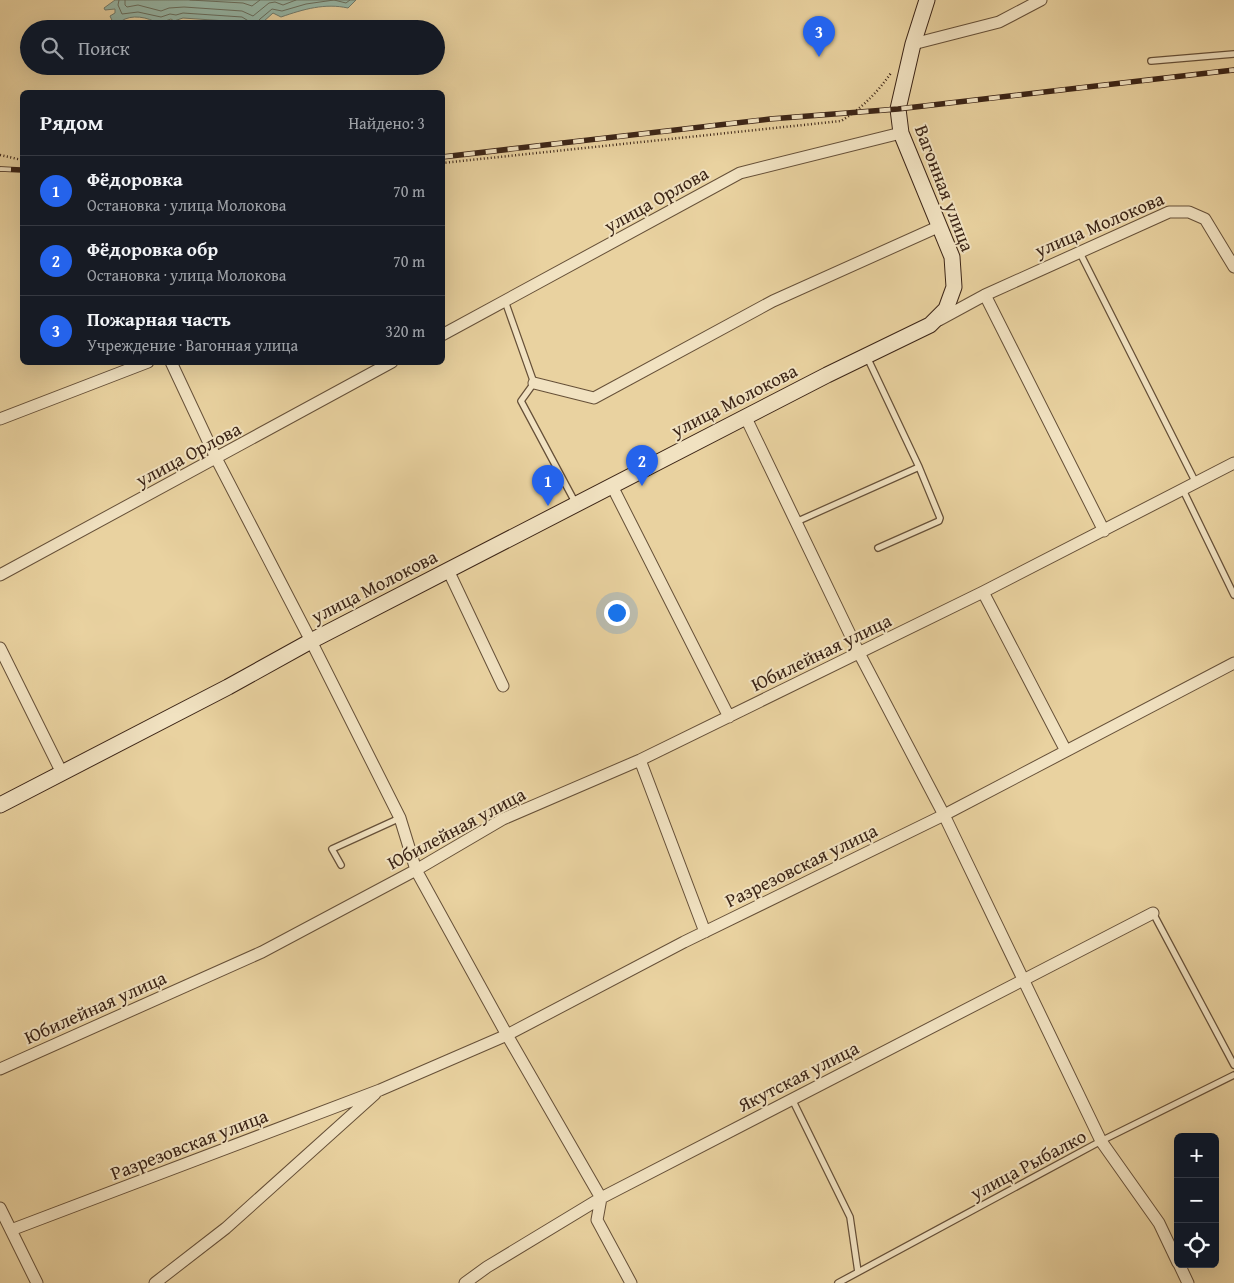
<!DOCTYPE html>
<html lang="ru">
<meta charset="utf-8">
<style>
body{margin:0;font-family:"Gentium Book Plus",serif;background:#242831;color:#f1f3f6}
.controls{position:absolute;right:15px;bottom:15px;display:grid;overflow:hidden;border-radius:8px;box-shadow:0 5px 20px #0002}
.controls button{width:45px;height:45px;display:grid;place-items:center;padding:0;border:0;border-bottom:1px solid #363941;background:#171b24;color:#f1f3f6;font:25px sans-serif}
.you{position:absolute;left:616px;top:612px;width:18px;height:18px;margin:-12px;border:4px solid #fff;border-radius:50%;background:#1a73e8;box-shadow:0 0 0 8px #1a73e833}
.badge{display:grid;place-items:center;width:32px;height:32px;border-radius:50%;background:#2563eb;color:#fff;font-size:16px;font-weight:700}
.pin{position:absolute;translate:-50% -41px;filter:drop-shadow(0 1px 2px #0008)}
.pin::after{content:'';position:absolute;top:26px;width:18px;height:15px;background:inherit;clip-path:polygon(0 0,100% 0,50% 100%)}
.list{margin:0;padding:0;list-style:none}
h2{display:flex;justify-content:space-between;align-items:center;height:65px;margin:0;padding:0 20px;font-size:21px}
h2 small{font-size:16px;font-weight:400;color:#9ea1a6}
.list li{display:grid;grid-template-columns:32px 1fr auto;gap:15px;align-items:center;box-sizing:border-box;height:70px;padding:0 20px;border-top:1px solid #363941}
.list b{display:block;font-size:19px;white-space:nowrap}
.list p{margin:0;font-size:16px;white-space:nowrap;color:#9ea1a6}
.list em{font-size:16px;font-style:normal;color:#9ea1a6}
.icon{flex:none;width:28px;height:28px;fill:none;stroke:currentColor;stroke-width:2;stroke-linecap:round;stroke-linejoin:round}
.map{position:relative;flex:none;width:1234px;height:1283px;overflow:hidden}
.search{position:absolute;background:#171b24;box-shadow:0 5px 20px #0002;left:20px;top:20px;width:425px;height:55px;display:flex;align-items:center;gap:12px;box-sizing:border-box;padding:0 18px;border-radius:28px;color:#9ea1a6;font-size:19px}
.panel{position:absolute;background:#171b24;box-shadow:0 5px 20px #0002;left:20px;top:90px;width:425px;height:275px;border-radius:8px}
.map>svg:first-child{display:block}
.water{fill:#97b7a7;stroke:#727c6d}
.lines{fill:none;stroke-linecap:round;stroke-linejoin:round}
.shore{stroke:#696e5e;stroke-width:1}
.lane-casing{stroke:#665038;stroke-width:8}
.street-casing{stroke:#665038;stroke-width:13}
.secondary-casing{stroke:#3b2416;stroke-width:17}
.path{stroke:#3b2416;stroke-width:2.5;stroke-dasharray:1 2.5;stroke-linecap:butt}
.lane{stroke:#f1e2c1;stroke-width:5.5}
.street{stroke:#f1e2c1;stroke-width:11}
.secondary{stroke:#f1e2c1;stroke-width:15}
.rail-casing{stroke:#3b2416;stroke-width:5.5}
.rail{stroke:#f1e2c1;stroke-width:4;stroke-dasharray:11;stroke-linecap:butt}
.labels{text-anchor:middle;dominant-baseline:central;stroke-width:4;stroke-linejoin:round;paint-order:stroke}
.street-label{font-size:19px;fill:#3b2416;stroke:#f1e2c1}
</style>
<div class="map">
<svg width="1234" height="1283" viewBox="0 0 1234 1283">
<rect width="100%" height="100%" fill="#e9d2a0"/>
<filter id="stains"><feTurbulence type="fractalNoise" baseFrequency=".004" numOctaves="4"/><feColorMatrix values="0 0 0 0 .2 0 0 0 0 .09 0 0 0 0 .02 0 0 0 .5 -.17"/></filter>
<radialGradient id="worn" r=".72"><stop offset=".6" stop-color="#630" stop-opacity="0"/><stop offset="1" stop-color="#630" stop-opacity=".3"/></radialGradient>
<path class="water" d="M115 0H356L348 8C325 3 304 9 281 17L273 13 263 22 262 29 250 27 241 22 183 18 174 21 171 19 165 21 164 26H162C153 19 137 14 125 19 122 20 119 24 115 27L110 16 115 13V9L105 10 104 8Z"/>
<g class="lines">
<path class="shore" d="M119 0 118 5 122 14 138 12 161 17 170 14 176 15 183 13 242 17 255 25 260 19 272 9 282 11 306 4 334 0 346 3 350 0
M125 0V5L127 7 138 5 161 11 169 8 184 7 242 11 253 16 269 3 275 2 283 5 296 0
M190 0 243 3 252 6 260 0"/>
<g class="lane-casing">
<path id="lane" d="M1151 61 1234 54
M1080 253 1196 483
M505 301 534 383 521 401 575 502
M867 357 919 467 940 518 939 521 878 548
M1183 490 1234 595
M796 522 919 467
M341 865 332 849 400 818
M1153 913 1234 1065
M792 1099 850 1217 858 1272
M838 1283 1101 1141 1234 1075"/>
</g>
<g class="street-casing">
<path id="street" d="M913 44 999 22 1041 0
M985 295 1104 531
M939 320 985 295 1169 212H1189L1205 219 1234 267
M442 335 740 173 901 133
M171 362 216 458 311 641 400 818 416 870 507 1035 601 1198 597 1220 631 1283
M534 383 594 398 773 301 940 226
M746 418 859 653 944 815 1101 1141 1159 1223 1178 1263
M0 419 148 362
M612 486 729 717
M448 570 503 686
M0 575 392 362
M983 592 1066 751
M0 648 62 773
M640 760 705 932
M0 1069 262 952 416 870 503 819 640 760 983 592 1234 463
M0 1208 37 1283
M11 1230 380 1090 507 1035 684 942 944 815 1234 663
M1179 1264 1188 1283
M155 1283 226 1228 375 1094
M465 1283 487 1267 601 1198 1153 913"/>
</g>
<g class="secondary-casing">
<path id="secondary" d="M0 805 228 687 311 641 827 375 930 325 946 309 954 287 952 257 901 133 898 109 913 44 927 0"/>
</g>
<path class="path" d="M0 155 22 160
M442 163 841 121C861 109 877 93 891 73"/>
<use href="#lane" class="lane"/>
<use href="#street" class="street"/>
<use href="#secondary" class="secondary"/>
<g class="rail-casing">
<path id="rail" d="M442 157 770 119 898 109 1234 70
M0 169 22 170"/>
</g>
<use href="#rail" class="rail"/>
</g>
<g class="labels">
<g class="street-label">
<text transform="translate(945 188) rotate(69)">Вагонная улица</text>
<text transform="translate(656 199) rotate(-29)">улица Орлова</text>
<text transform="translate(1099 224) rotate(-23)">улица Молокова</text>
<text transform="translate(734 400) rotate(-27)">улица Молокова</text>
<text transform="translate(188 454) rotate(-28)">улица Орлова</text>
<text transform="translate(374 586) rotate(-27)">улица Молокова</text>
<text transform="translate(821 652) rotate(-26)">Юбилейная улица</text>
<text transform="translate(456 828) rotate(-28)">Юбилейная улица</text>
<text transform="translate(801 865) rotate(-26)">Разрезовская улица</text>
<text transform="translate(95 1007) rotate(-24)">Юбилейная улица</text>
<text transform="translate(798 1076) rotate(-27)">Якутская улица</text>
<text transform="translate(189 1144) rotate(-21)">Разрезовская улица</text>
<text transform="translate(1028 1164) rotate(-28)">улица Рыбалко</text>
</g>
</g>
<rect width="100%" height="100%" filter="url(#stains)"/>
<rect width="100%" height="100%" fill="url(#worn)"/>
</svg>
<div class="controls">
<button>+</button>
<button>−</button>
<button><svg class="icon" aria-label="locate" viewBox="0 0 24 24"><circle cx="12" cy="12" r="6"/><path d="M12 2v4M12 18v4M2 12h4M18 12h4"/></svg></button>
</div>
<div class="you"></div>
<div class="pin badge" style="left:548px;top:506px">1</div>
<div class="pin badge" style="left:642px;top:486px">2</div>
<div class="pin badge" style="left:819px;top:57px">3</div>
<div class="search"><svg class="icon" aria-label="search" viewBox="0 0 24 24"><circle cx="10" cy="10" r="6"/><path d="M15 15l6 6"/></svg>Поиск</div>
<section class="panel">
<h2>Рядом<small>Найдено: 3</small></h2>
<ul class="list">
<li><span class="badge">1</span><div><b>Фёдоровка</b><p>Остановка · улица Молокова</p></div><em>70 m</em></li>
<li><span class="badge">2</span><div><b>Фёдоровка обр</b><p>Остановка · улица Молокова</p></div><em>70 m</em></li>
<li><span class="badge">3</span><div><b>Пожарная часть</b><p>Учреждение · Вагонная улица</p></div><em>320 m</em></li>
</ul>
</section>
</div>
